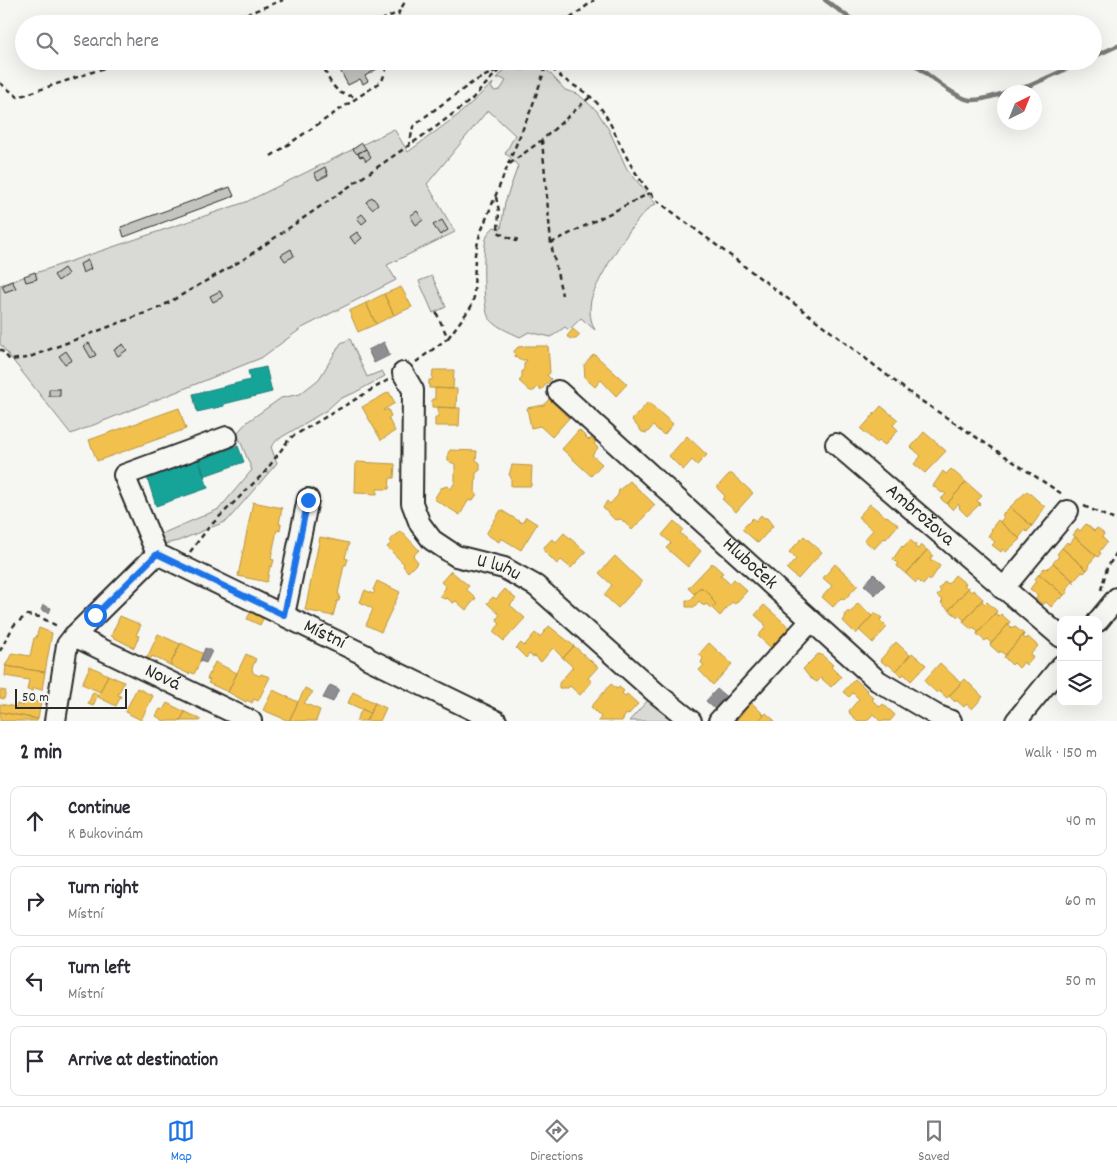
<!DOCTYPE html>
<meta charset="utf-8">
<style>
body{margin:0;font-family:Dekko,sans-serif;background:#f2f2f3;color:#2b2b33}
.controls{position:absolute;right:15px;bottom:15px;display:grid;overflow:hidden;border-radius:10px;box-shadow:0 5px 20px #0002}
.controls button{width:45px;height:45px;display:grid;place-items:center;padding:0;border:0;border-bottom:1px solid #e1e1e2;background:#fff;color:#2b2b33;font:25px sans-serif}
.compass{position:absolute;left:997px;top:85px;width:45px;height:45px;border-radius:50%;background:#fff;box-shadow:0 5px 20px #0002;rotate:43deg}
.scale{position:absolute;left:15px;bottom:12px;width:112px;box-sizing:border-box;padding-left:5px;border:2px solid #2b2b2b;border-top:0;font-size:14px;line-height:18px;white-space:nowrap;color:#2b2b2b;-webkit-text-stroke:4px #f6f6f2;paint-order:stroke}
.stop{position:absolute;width:15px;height:15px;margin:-11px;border:4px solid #1a73e8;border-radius:50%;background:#fff}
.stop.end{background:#1a73e8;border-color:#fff;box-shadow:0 1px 5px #0008}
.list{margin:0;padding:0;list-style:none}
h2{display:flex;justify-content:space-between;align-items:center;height:65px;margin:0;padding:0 20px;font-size:21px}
h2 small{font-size:16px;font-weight:400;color:#7c7c81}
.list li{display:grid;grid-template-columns:32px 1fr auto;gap:15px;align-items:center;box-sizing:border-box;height:70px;margin:0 10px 10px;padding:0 10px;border:1px solid #e1e1e2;border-radius:10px}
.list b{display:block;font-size:19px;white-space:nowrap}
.list p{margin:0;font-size:16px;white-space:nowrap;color:#7c7c81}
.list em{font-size:16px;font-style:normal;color:#7c7c81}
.icon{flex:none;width:28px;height:28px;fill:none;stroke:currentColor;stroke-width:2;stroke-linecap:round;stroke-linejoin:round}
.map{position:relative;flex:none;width:1117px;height:721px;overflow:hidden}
.search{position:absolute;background:#fff;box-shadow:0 5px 20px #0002;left:15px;right:15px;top:15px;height:55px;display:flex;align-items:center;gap:12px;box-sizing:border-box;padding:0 18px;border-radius:28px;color:#7c7c81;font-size:19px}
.sheet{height:385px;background:#fff}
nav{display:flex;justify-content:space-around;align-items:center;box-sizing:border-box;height:70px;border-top:1px solid #e1e1e2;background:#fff;font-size:14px;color:#7c7c81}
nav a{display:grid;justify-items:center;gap:2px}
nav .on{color:#1a73e8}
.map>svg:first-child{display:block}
.green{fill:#d9d9d5;stroke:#828280}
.homes{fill:#f2c14e;stroke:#b69444}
.public{fill:#17a398;stroke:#1d7f77}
.industry{fill:#8d8d92;stroke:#707073}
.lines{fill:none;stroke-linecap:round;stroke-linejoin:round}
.stream{stroke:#7a7a78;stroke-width:4.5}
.building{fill:#c3c3c0;stroke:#2b2b2b}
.minor-casing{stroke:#2b2b2b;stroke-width:24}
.path{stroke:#2b2b2b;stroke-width:2.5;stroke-dasharray:5 4;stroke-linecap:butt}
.minor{stroke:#f6f6f2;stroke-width:20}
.route{stroke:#1a73e8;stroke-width:6}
.labels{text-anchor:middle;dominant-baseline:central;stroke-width:5;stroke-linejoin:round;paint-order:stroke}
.street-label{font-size:20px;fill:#2b2b2b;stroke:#f6f6f2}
</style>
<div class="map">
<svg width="1117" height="721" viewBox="0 0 1117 721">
<rect width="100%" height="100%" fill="#f6f6f2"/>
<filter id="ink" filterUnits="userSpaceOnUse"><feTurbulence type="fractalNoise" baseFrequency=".02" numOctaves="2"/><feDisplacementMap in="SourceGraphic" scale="10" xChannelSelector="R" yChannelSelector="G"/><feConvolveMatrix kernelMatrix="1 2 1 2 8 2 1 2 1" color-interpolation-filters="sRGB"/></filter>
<g filter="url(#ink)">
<path class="green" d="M530 61H539L565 90 578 94 597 111 609 130 627 169 656 204C638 210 596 281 591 300 589 311 590 320 595 330L581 318 569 330 565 327 551 337 529 332 520 337C510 332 493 326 488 316 483 306 482 247 487 236 488 233 492 229 494 227L501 229 505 202 518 166 509 156 505 154 515 135 488 110 427 184 455 232 387 265 396 280 302 328 261 358 71 434 0 344V285L246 202 394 129 408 152 458 115 493 83 491 88 495 91 500 90 506 81 501 78H497L505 70 518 63 517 69C523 72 527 70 531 65Z
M432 276 446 307 433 313 419 281Z
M350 339 367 377 382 371 385 376 354 393 339 399 327 410 277 440 271 447 277 463 227 521 178 541 164 544 159 535 219 509 252 470 237 433 247 422 281 398 300 394 319 379 341 343Z
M649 699 675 721H629Z"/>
<path class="homes" d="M401 287 412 307 394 315 384 294Z
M384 294 394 315 376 324 366 303Z
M366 303 376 324 358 332 349 311Z
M573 329 580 335 576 339H571L567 336Z
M526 346H548L550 373 547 375 551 379 541 390 538 386 534 391H530L519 381 522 378V372L524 369V364L527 360H519L515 356 514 351 518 347Z
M594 354 627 384 616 396 601 380 595 387 585 378 584 365Z
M433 370H454L453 389 429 388V380H432Z
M435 388 457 389 456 408 432 407V399H435Z
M389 392 395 403 383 410 384 411 388 409 391 416 388 418 395 431 381 440 362 407Z
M549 399 569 418 552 437 540 426 531 428 527 408 544 405Z
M648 402 673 424 664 435 653 426 647 433 642 432 632 420Z
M881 406 898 420 893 425 898 430 885 445 879 441 877 443 861 429Z
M438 407 460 408 459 426H435V417H438Z
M179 408 186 429 97 461 89 440Z
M579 430 589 440 591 438 596 442 594 444 598 448 592 455 602 464 591 476 562 449Z
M924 432 946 451 925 473 914 464 921 456 911 447Z
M687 436 707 455 697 465 692 460 683 470 669 456Z
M450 450 477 451 476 460 480 463V470L476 473 475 493 477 494 473 500 468 501 460 515 434 499 441 488 447 486 451 489 455 482V464L448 461V453Z
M356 462 395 464 394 478H390L389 489H377V494L355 493Z
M512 465 532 466 531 486H511V477L509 475Z
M951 469 966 482 947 504 941 499 946 494 943 492 942 493 933 486 943 471 946 474Z
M729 474H732L753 493 736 512 722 499 725 496 718 489V486Z
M630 481 655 505 632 530 621 519 615 520 603 508 607 501 610 504 618 495 619 490Z
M966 482 982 496 977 501 980 504 967 516 959 508 960 507 958 504 953 510 947 504Z
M1027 491 1045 507 1032 526 1010 507Z
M253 502 282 508 279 524H281L280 531 277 530 271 559 274 560 272 567 270 566 267 582 238 576Z
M870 504 886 517 887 516 898 525 886 539 884 538 874 549 864 540 873 530 858 517Z
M1010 507 1032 526 1027 532 1025 530 1019 538 1000 522 1004 517 1002 515Z
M501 510 522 523 526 517 537 524 521 550 501 538 499 542 486 534Z
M761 515 764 518H767L773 526 758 543 742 529 753 518 756 521Z
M998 520 1020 539 1006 552 1003 549 1001 552 992 545 995 542 988 536 992 530 991 529Z
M674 521 683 529 680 533 701 551 688 567 666 548 671 543 662 535Z
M1086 524 1094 531 1097 528 1104 534 1102 537 1107 542 1099 552 1101 553 1098 557 1073 535 1078 529 1080 531Z
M401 531 419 550 413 556 418 562 408 572 403 566 404 564 387 547 391 543 389 541Z
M564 533 586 552 571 568 561 560 557 564 544 551V547L552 539 556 542Z
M804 536 822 552 798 579 787 569 796 559 789 552Z
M320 537 349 543 345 558 348 559 346 565H344L338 594 340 595 339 601H337L333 616 305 610Z
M1075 537 1096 556 1088 565 1090 566 1087 570 1062 548 1067 542 1069 544Z
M910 540 916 545 915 547 918 549 921 545 927 550 906 574 897 566 898 564 893 559 902 546 903 547Z
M1062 548 1087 570 1084 573 1082 572 1074 581 1053 563 1059 556 1057 554Z
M927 550 933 555 930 559 932 562 933 560 940 566 930 581 928 579 923 585 918 580 916 583 906 574Z
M615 556 642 582 618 608 604 595 612 585 599 573Z
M712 563 723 573 720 575 730 584 734 579 747 591 735 604 732 602 720 616 712 608 716 604 712 600V597L703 588H699L694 594 688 588Z
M1053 563 1075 583 1073 581 1066 590 1068 592 1064 595 1039 574 1044 568 1047 569Z
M835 564 858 585 844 600 841 598 833 607 822 597 832 586 823 578Z
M451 571 469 586 466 589 476 598 466 610 456 601 453 603 447 598 444 599 440 596 446 587 441 582Z
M1039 574 1064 595 1061 599 1059 598 1051 607 1046 602 1043 605 1036 599 1038 595 1030 589 1036 581 1035 579Z
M955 575 966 584 964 585 967 588 969 587 949 610 941 603 943 601 937 596 941 591 939 589 945 581 948 584Z
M377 581 400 592 381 632 366 625 373 609 360 602 365 590 373 594 375 591 373 590Z
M969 587 968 589 972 592 973 590 983 599 963 622 964 620 959 615 958 617 949 610Z
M699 588H703L712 597V600L716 604 711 608 706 604 704 606 699 601 694 607H686V600H691Z
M505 589 516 599 510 605 525 618 504 641 493 632 500 624 498 622 497 618 500 615 487 603 493 597 496 599Z
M983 599 982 601 985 604 987 602 997 611 977 634 978 632 973 627 971 629 963 622Z
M858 603 872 616 856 634 843 621 845 618V615L847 612H851Z
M764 605 790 628 771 648 758 636 765 628V624L755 615Z
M251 611 264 617 260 625 247 619Z
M997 611 995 613 999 616 1001 614 1010 622 990 645 991 643 987 639 985 641 977 634Z
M875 613 882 618 880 620 887 627 873 643 859 630Z
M120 616 141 625 136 635 139 636 134 648 111 636Z
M1010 622 1009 625 1012 628 1014 626 1024 634 1005 655 1000 651 999 653 990 645Z
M549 626 574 646 563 658 553 648 541 662 535 656 532 657 529 654 526 658 516 648 521 643 524 646 535 633 540 637Z
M39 628 52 633 45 672 5 666 12 653 30 656 34 638H36Z
M158 634 180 644 170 665 152 656 150 660 147 658Z
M1024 634 1023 637 1026 639 1028 637 1038 646 1030 655 1033 657 1026 665 1024 662 1019 668 1014 663 1012 665 1004 657Z
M896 642 910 655 896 671 888 664 887 666 880 660Z
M181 643 204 654 194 674 190 672 189 674 170 665Z
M709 643 732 664 713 685 699 670 704 665 701 663 703 658 699 654Z
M574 646 598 667 588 678 592 682 580 695 570 686 568 688H559V683L573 667 563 658Z
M912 653 926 665 911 681 904 674 902 676 896 671Z
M246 654 256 659 252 668 253 673 260 676 261 674 270 677 258 701 254 699 252 703 247 700 246 702 228 692Z
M818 654 822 655 833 665 831 667 841 677 831 687 821 678 817 682 810 678 803 669Z
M215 662 237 673 228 692 208 683 210 680 207 679Z
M940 663 961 683 947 698 939 691 937 693 924 681Z
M6 666 45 672 42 690 34 688 33 691 27 690 29 680 5 676Z
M90 666 108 675 100 692 82 684Z
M108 675 124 682 118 695 121 696 116 706 98 697Z
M855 679 868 691 867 692 874 698 872 700 880 707 883 704 895 715 890 721H880L873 714 867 721H858L850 714 849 711 859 699 853 693 849 697 843 692Z
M965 679 983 697 972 709 966 704 964 707 956 700 955 702 949 696Z
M611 684 617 689 619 687 624 691 622 693 625 696 627 694 638 704 628 715 626 714 622 721H598L601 717 591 707Z
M137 688 153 696 141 720 125 712Z
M305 688 313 692 304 703 320 710 316 721H289Z
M0 690 6 691 4 699 0 698Z
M273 690 298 702 289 721 263 710Z
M93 692 98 694 93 706 88 704Z
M353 692 375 703 370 713 348 703Z
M25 700 41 702 38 719 0 712V704L16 707 17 704 23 706Z
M751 702 764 715 758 721H736L734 720Z
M167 703 185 712 180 721H164L156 716 160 709 163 710Z
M375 703 386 708 380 721H366Z
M362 709 370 713 366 721H356Z
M0 712 38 719 37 721H0Z
M185 712 200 719V721H180Z
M766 713 775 721H758Z"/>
<path class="public" d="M266 367 272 392 224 404V406L197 412 193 394 250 380 248 371Z
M238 446 244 462 204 476 199 460Z
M199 460 208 488 156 506 147 477Z"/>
<path class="industry" d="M384 342 390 355 374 363 368 350Z
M874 574 885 585 875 595 864 585Z
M43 605 51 608 49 613 41 610Z
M205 648 212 651 206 663 200 661Z
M330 685 339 689 333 702 323 698Z
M717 689 729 699 718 712 706 701Z"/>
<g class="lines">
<path class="stream" d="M825 0 858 24
M1093 57 1117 46
M910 61C924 71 954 98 970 100 981 101 994 96 1004 93
M1006 92 1029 86 1084 61"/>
</g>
<path class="building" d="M335 61H373L377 69 365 76 368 81 363 84 360 79 348 85Z
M362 143 366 149 357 154 353 149Z
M366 149 371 157 366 161 363 156 360 157 358 153Z
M325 167 328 175 318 180 314 173Z
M230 187 234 196 124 237 121 227Z
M372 197 378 204 372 209 366 202Z
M417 211 423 220 416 225 410 216Z
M362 214 367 220 362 224 357 218Z
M442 220 448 230 440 235 433 225Z
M357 232 362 238 355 244 350 237Z
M291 249 294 256 285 261 281 255Z
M88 260 91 269 83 273 80 264Z
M64 268 68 274 58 281 54 275Z
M35 272 37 279 26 282 24 276Z
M12 281 16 288 5 292 2 286Z
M220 291 223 297 213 302 210 296Z
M89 343 96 355 91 358 84 346Z
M123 344 127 350 118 356 114 350Z
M66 351 72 360 65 364 59 356Z
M49 389H60V396H49Z"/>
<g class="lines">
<g class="minor-casing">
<g id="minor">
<path id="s1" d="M403 373 413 390 412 503 420 524 432 540 456 556 504 568 536 586 656 693 691 721"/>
<path id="s2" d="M558 391 878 681 936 715 951 721"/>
<path id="s3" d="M836 444 1061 637"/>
<path id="s4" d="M157 554 365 655 367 658 496 721"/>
<path d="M157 554 124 475 227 437"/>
<path d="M1003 589 1068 511"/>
<path d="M284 615 308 499"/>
<path d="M1098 621 1117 598"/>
<path id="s5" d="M74 636 251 721"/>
<path d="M55 721 67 645 74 636 157 554"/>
<path d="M719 721 811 621"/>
<path d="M1016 721 1061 666"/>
</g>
</g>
<path class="path" d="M221 24 283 0
M373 24 399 12
M396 24 399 12 406 0
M563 24 594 0
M324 61C324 73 331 86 341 93 345 95 352 96 357 97
M547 61C561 84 581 85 597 103 609 118 616 136 625 154 633 170 643 184 655 199L808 314 914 396 1062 494
M0 83 18 97 125 61
M542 140 551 244 562 295
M409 147 413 127 426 116 473 82 499 69
M271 156 382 81 389 61
M508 164 532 107 547 63
M496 197 499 211 498 232 516 241 517 238
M551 243 650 193
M448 338 471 307 474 297 475 254 480 234 508 165 542 140 590 97
M0 349 10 360 27 358 161 307 244 259 437 126 471 100 500 69 512 61
M416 362 448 338 436 312
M1084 506 1117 521
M190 552 209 527 265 472 290 438 388 380
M1101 590 1107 568 1117 552
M0 651 14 625 27 615 40 617 59 627"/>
<use href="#minor" class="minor"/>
</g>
</g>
<g class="lines" filter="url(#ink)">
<path class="route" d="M95 615 157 554 284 615 308 500"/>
</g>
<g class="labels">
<g class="street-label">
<text stroke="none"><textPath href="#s3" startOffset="110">Ambrožova</textPath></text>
<text stroke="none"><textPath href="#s2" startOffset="258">Hluboček</textPath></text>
<text stroke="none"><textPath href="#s1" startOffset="248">U luhu</textPath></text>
<text stroke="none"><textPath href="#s4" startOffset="186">Místní</textPath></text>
<text stroke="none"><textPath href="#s5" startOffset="98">Nová</textPath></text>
</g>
</g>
</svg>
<div class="controls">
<button><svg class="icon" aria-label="locate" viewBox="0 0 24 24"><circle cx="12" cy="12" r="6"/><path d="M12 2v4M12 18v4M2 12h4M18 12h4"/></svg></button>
<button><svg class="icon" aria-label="layers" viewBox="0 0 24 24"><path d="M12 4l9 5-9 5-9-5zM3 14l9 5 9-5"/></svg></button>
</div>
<svg class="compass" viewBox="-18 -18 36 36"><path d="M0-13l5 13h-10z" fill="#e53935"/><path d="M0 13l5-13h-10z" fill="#7c7c81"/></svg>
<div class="scale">50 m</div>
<div class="stop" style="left:95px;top:615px"></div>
<div class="stop end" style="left:308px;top:500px"></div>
<div class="search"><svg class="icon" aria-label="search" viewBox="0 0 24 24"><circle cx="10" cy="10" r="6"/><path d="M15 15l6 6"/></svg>Search here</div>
</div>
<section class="sheet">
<h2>2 min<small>Walk · 150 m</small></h2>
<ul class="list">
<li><svg class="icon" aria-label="ahead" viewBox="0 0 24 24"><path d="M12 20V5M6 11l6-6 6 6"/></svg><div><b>Continue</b><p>K Bukovinám</p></div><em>40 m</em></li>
<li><svg class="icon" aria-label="right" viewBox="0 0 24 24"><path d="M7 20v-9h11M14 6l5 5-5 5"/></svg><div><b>Turn right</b><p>Místní</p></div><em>60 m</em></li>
<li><svg class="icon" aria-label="left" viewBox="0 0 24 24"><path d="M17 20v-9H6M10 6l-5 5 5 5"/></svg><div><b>Turn left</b><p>Místní</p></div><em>50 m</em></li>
<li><svg class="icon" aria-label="arrive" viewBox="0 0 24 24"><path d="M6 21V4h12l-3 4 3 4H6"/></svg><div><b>Arrive at destination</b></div></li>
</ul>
</section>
<nav>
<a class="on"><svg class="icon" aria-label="map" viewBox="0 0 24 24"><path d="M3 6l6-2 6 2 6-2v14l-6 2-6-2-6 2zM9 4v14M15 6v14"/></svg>Map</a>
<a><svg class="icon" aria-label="directions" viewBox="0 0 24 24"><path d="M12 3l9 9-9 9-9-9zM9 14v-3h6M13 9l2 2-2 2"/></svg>Directions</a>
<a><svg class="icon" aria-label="saved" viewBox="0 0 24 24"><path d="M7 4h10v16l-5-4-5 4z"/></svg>Saved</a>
</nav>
